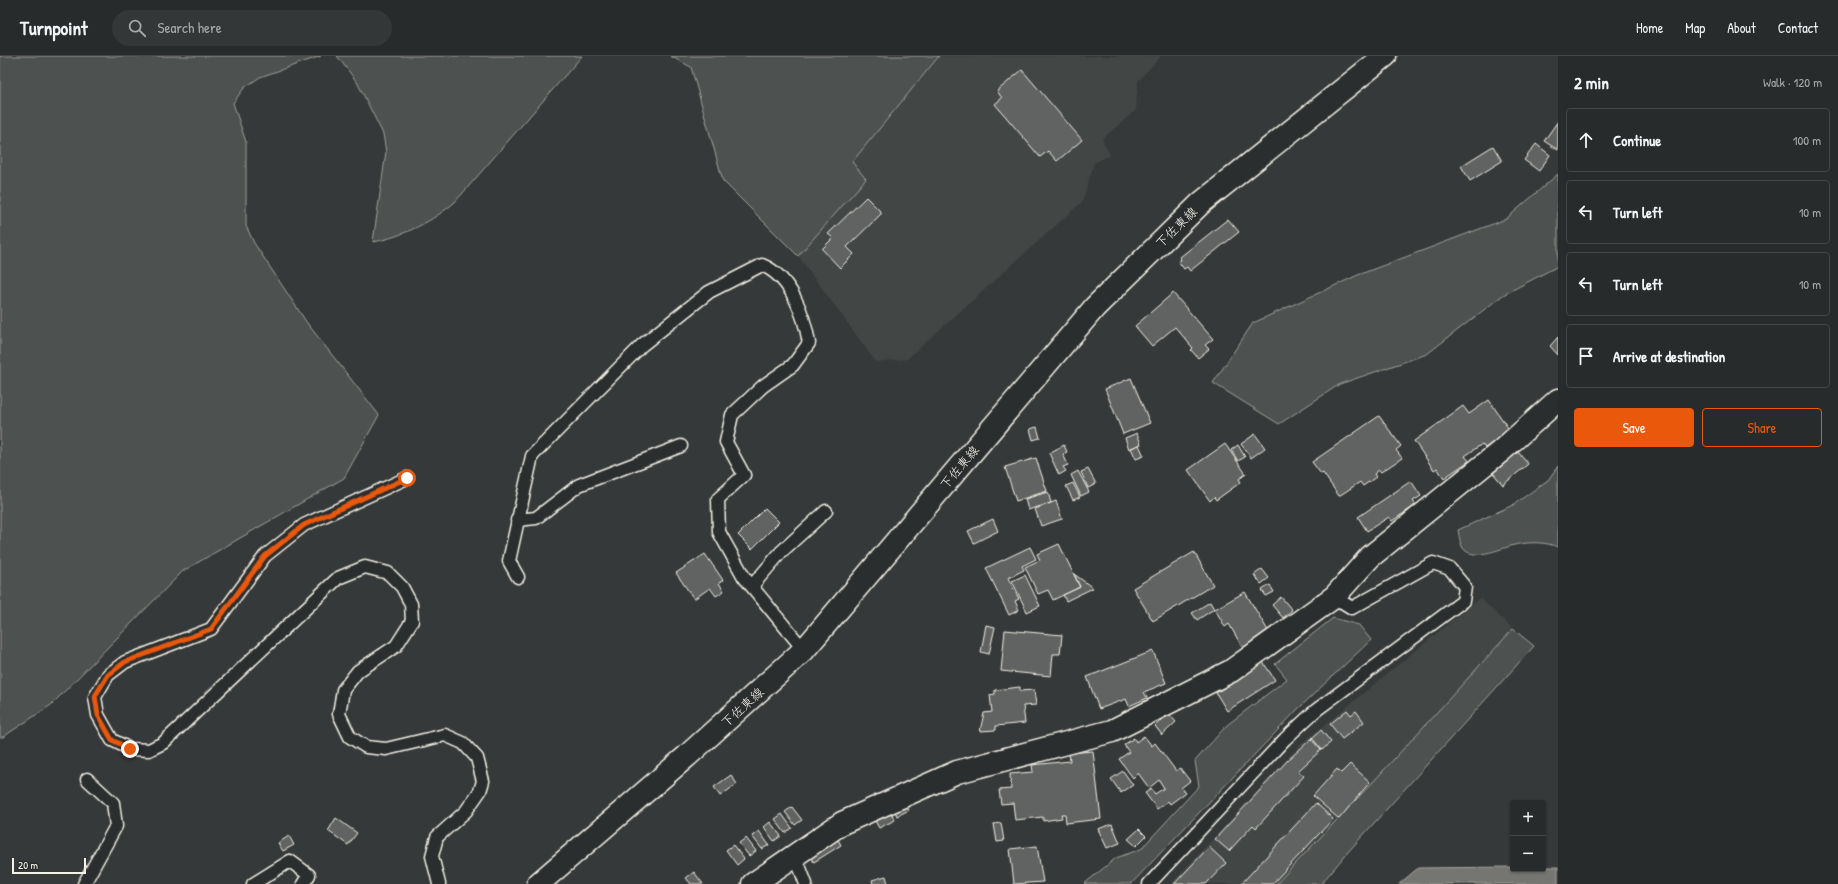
<!DOCTYPE html>
<meta charset="utf-8">
<style>
body{margin:0;font-family:"Patrick Hand","Klee One",sans-serif;background:#343737;color:#f1f3f6}
.controls{position:absolute;right:12px;bottom:12px;display:grid;overflow:hidden;border-radius:4px;box-shadow:0 1px 3px #0004}
.controls button{width:36px;height:36px;display:grid;place-items:center;padding:0;border:0;border-bottom:1px solid #444747;background:#282b2b;color:#f1f3f6;font:20px sans-serif}
.scale{position:absolute;left:12px;bottom:10px;width:74px;box-sizing:border-box;padding-left:4px;border:2px solid #f4f1e8;border-top:0;font-size:11px;line-height:14px;white-space:nowrap;color:#f4f1e8;-webkit-text-stroke:3px #2a2d2e;paint-order:stroke}
.stop{position:absolute;width:12px;height:12px;margin:-9px;border:3px solid #ea580c;border-radius:50%;background:#fff}
.stop.end{background:#ea580c;border-color:#fff;box-shadow:0 1px 4px #0008}
.list{margin:0;padding:0;list-style:none}
h2{display:flex;justify-content:space-between;align-items:center;height:52px;margin:0;padding:0 16px;font-size:17px}
h2 small{font-size:13px;font-weight:400;color:#a5a7a9}
.list li{display:grid;grid-template-columns:26px 1fr auto;gap:12px;align-items:center;box-sizing:border-box;height:64px;margin:0 8px 8px;padding:0 8px;border:1px solid #444747;border-radius:4px}
.list b{display:block;font-size:15px;white-space:nowrap}
.list em{font-size:13px;font-style:normal;color:#a5a7a9}
.actions{display:flex;gap:8px;padding:12px 16px}
.actions a{flex:1;padding:9px 0;border:1px solid #ea580c;border-radius:4px;text-align:center;font-size:14px;color:#ea580c}
.actions .main{background:#ea580c;color:#fff}
.icon{flex:none;width:22px;height:22px;fill:none;stroke:currentColor;stroke-width:2;stroke-linecap:round;stroke-linejoin:round}
.map{position:relative;flex:none;width:1558px;height:828px;overflow:hidden}
header{display:flex;align-items:center;gap:24px;box-sizing:border-box;height:56px;padding:0 20px;background:#282b2b;border-bottom:1px solid #444747}
header strong{font-size:19px}
nav{display:flex;gap:22px;margin-inline-start:auto;font-size:14px}
.search{width:280px;height:36px;background:#343737;display:flex;align-items:center;gap:10px;box-sizing:border-box;padding:0 14px;border-radius:22px;color:#a5a7a9;font-size:15px}
main{display:flex}
aside{flex:1;background:#282b2b}
.map>svg:first-child{display:block}
.built{fill:#434645}
.green{fill:#4e514f;stroke:#a1a19c}
.water{fill:#757572;stroke:#a8a7a1}
.building{fill:#616362;stroke:#f4f1e8}
.lines{fill:none;stroke-linecap:round;stroke-linejoin:round}
.lane-casing{stroke:#f4f1e8;stroke-width:15}
.street-casing{stroke:#f4f1e8;stroke-width:25}
.secondary-casing{stroke:#f4f1e8;stroke-width:25}
.lane{stroke:#2a2d2e;stroke-width:12}
.street{stroke:#2a2d2e;stroke-width:22}
.secondary{stroke:#2a2d2e;stroke-width:22}
.route{stroke:#ea580c;stroke-width:5}
.labels{text-anchor:middle;dominant-baseline:central;stroke-width:3.5;stroke-linejoin:round;paint-order:stroke}
.street-label{font-size:13px;fill:#f4f1e8;stroke:#2a2d2e}
</style>
<header>
<strong>Turnpoint</strong>
<div class="search"><svg class="icon" aria-label="search" viewBox="0 0 24 24"><circle cx="10" cy="10" r="6"/><path d="M15 15l6 6"/></svg>Search here</div>
<nav><a>Home</a><a>Map</a><a>About</a><a>Contact</a></nav>
</header>
<main>
<div class="map">
<svg width="1558" height="828" viewBox="0 0 1558 828">
<rect width="100%" height="100%" fill="#363939"/>
<filter id="ink" filterUnits="userSpaceOnUse"><feTurbulence type="fractalNoise" baseFrequency=".025" numOctaves="2"/><feDisplacementMap in="SourceGraphic" scale="8" xChannelSelector="R" yChannelSelector="G"/><feConvolveMatrix kernelMatrix="1 2 1 2 8 2 1 2 1" color-interpolation-filters="sRGB"/></filter>
<g filter="url(#ink)">
<path class="built" d="M939 0H1161L1138 25 1136 54 1102 83 1110 99 1094 107 1082 146 907 303 876 306 798 200 866 123 852 106Z
M1480 542 1513 573 1373 726 1276 828H1171L1300 689Z"/>
<path class="green" d="M0 0H321L260 21 244 32 233 47 246 86V170L254 187 307 267 379 359 344 422 183 515 51 649 3 681H0Z
M337 0H582L455 146C433 165 402 181 373 186L386 96 383 78 357 26Z
M670 0H939L852 106 866 123 798 200 723 125 691 11Z
M1558 118V210L1503 239 1427 298 1340 328 1279 368 1213 327 1253 267 1358 219 1506 163Z
M1558 410V491C1546 486 1532 486 1519 488 1505 490 1473 507 1463 492 1460 488 1459 479 1458 474L1513 449 1548 424Z
M1333 562 1359 569 1371 584 1299 652 1131 828H1084L1116 802 1141 793 1199 730 1195 705 1227 669 1287 623 1275 608Z
M1513 573 1534 590 1347 797 1321 828H1276L1373 726Z"/>
<path class="water" d="M1513 811V813H1543V811H1558V828H1399L1418 812Z"/>
<path class="building" d="M1022 14 1082 84 1057 105 1048 95 1040 101 995 48 1002 42 997 35Z
M1558 65V94L1544 85Z
M1536 88 1550 99 1539 115 1524 104Z
M1493 90 1502 105 1470 125 1461 110Z
M866 141 882 157 847 191 854 198 840 212 822 193 833 182 828 178Z
M1228 163 1239 176 1190 215 1187 211 1184 213 1178 205 1181 204 1180 201Z
M1173 237 1213 283 1205 289 1209 293 1198 302 1191 294 1193 292 1175 271 1152 290 1135 270Z
M1558 281V299L1550 290Z
M1131 322 1150 367 1123 378 1105 333Z
M1489 344 1510 375 1485 392 1482 388 1465 400 1469 405 1444 422 1437 412 1434 414 1414 385 1463 350 1469 358Z
M1379 360 1401 390 1396 394 1402 402 1381 416 1379 414 1374 418 1376 421 1363 430 1360 426 1339 440 1323 417 1321 418 1312 406Z
M1037 371 1040 382 1033 384 1030 373Z
M1137 377 1141 388 1129 393 1125 382Z
M1255 378 1265 392 1251 402 1241 388Z
M1225 388 1246 418 1239 423 1241 426 1216 444 1214 441 1210 445 1188 414Z
M1064 389 1067 396 1063 398 1068 409 1063 411 1066 415 1059 419 1049 397Z
M1139 389 1144 400 1136 403 1131 392Z
M1238 389 1245 401 1238 405 1231 394Z
M1518 396 1528 408 1503 429 1493 417Z
M1036 402 1047 435 1016 445 1005 411Z
M1088 413 1096 428 1088 432 1081 416Z
M1078 415 1089 436 1081 440 1071 419Z
M1411 425 1421 440 1413 445 1416 449 1392 465 1389 461 1367 475 1358 461Z
M1073 427 1080 441 1073 444 1066 430Z
M1048 436 1051 447 1028 454 1025 443Z
M1056 445 1062 463 1041 470 1035 453Z
M765 452 779 466 752 493 738 479Z
M993 463 998 475 974 487 968 475Z
M1059 488 1080 531 1053 544 1048 534 1038 538 1025 511 1040 504 1037 498Z
M1030 491 1036 503 1022 510 1024 514 1008 522 1019 543 1015 545 1019 554 1009 559 986 512Z
M1194 496 1213 529 1153 565 1133 532Z
M705 498 723 524 719 527 724 535 716 540 710 532 694 543 676 517Z
M1262 513 1269 522 1261 528 1254 519Z
M1074 518 1093 532 1066 545 1063 539 1080 531Z
M1025 519 1040 550 1027 556 1012 525Z
M1270 529 1274 536 1266 540 1262 534Z
M1245 536 1270 578 1244 594 1229 568 1225 571 1215 553Z
M1281 541 1292 554 1283 562 1272 549Z
M1210 546 1214 553 1197 564 1192 557Z
M986 569 995 571 989 598 981 596Z
M1005 574 1062 579 1060 598H1053L1051 620 1001 615Z
M1153 595 1166 627 1144 636 1147 642 1129 650 1126 643 1099 653 1087 621Z
M1263 606 1275 624 1227 655 1216 637Z
M1020 631V635L1034 634 1036 649 1023 650 1025 667 996 670V674L980 675 984 657 992 656 990 639 995 638V634Z
M1347 654 1351 659 1356 655 1364 666 1342 683 1330 668Z
M1168 657 1176 666 1162 679 1155 670Z
M1321 674 1331 686 1322 694 1312 682Z
M1144 680 1152 690 1155 687 1176 715 1180 712 1190 725 1181 732 1185 737 1170 748 1168 745 1157 753 1145 737 1151 733 1155 738 1164 732 1159 724 1149 732 1138 717 1133 722 1119 703 1129 696 1124 689 1134 682 1136 686Z
M1311 683 1321 694 1298 715 1304 720 1256 772 1253 769 1229 795 1215 783 1287 705Z
M1093 695 1101 763 1066 767 1065 758H1061L1062 762 1043 765V761L1015 764 1013 747 1001 748 999 734 1011 733 1010 718 1033 716 1032 709 1070 705 1069 697Z
M1350 708 1370 726 1339 763 1313 740 1337 713 1341 717Z
M1123 715 1133 729 1121 737 1111 723Z
M731 719 737 728 720 740 714 731Z
M1316 747 1333 763 1272 828H1241Z
M906 748 909 754 897 760 894 753Z
M792 751 802 764 795 769 785 756Z
M890 755 895 764 879 772 874 763Z
M782 758 792 772 785 777 775 763Z
M336 762 357 777 348 789 328 775Z
M770 766 781 780 774 785 764 771Z
M1001 767 1004 785 997 786 994 768Z
M1112 768 1120 787 1107 792 1098 773Z
M1139 773 1146 780 1136 790 1128 783Z
M759 775 769 789 762 793 752 780Z
M289 780 294 789 283 795 278 787Z
M836 780 841 789 814 806 808 798Z
M746 782 756 795 749 800 739 787Z
M733 789 744 803 737 809 726 794Z
M1037 790 1043 826 1014 828 1010 793Z
M1209 791 1226 807 1206 828H1174Z
M694 816 703 828H691L686 822Z
M886 820 888 828H873L872 824Z"/>
<g class="lines">
<g class="lane-casing">
<path id="lane" d="M407 422 304 469 265 500 211 573 125 606 108 619 95 641 98 659 112 684 130 693 149 694 163 687 338 522 365 511 388 517 402 531 411 548 412 565 396 590 358 615 343 634 339 658 350 681 366 691 386 693 445 679 463 687 477 702 483 725 480 735 466 755 437 781 432 800 439 828
M517 464 536 462 579 429 681 390
M518 521 509 505 532 400 642 289 709 236 762 209C791 221 804 258 809 287L793 309 763 330 732 359 726 386 744 419 718 443 719 476 744 521 804 594
M752 530 781 496 826 455
M795 799 806 828
M84 828 116 770 113 747 87 723
M253 828 290 805 309 819 303 828
M1149 828 1285 683 1315 655 1463 545 1465 531 1450 513 1433 507 1352 552 1334 541"/>
</g>
<g class="street-casing">
<path id="street" d="M753 828 842 767 957 716 1112 675 1231 615 1334 541 1370 501 1501 395 1558 344"/>
</g>
<g class="secondary-casing">
<path id="secondary" d="M538 828 687 700 804 594 1095 251 1201 147 1385 0"/>
</g>
<use href="#lane" class="lane"/>
<use href="#street" class="street"/>
<use href="#secondary" class="secondary"/>
</g>
</g>
<g class="lines" filter="url(#ink)">
<path class="route" d="M130 693 112 684 98 659 95 640 108 619 125 606 211 573 265 500 304 469 407 422"/>
</g>
<g class="labels">
<g class="street-label">
<text transform="translate(1176 171) rotate(-44)">下佐東線</text>
<text transform="translate(959 411) rotate(-50)">下佐東線</text>
<text transform="translate(742 651) rotate(-42)">下佐東線</text>
</g>
</g>
</svg>
<div class="controls">
<button>+</button>
<button>−</button>
</div>
<div class="scale">20 m</div>
<div class="stop" style="left:407px;top:422px"></div>
<div class="stop end" style="left:130px;top:693px"></div>
</div>
<aside>
<h2>2 min<small>Walk · 120 m</small></h2>
<ul class="list">
<li><svg class="icon" aria-label="ahead" viewBox="0 0 24 24"><path d="M12 20V5M6 11l6-6 6 6"/></svg><div><b>Continue</b></div><em>100 m</em></li>
<li><svg class="icon" aria-label="left" viewBox="0 0 24 24"><path d="M17 20v-9H6M10 6l-5 5 5 5"/></svg><div><b>Turn left</b></div><em>10 m</em></li>
<li><svg class="icon" aria-label="left" viewBox="0 0 24 24"><path d="M17 20v-9H6M10 6l-5 5 5 5"/></svg><div><b>Turn left</b></div><em>10 m</em></li>
<li><svg class="icon" aria-label="arrive" viewBox="0 0 24 24"><path d="M6 21V4h12l-3 4 3 4H6"/></svg><div><b>Arrive at destination</b></div></li>
</ul>
<div class="actions"><a class="main">Save</a><a>Share</a></div>
</aside>
</main>
